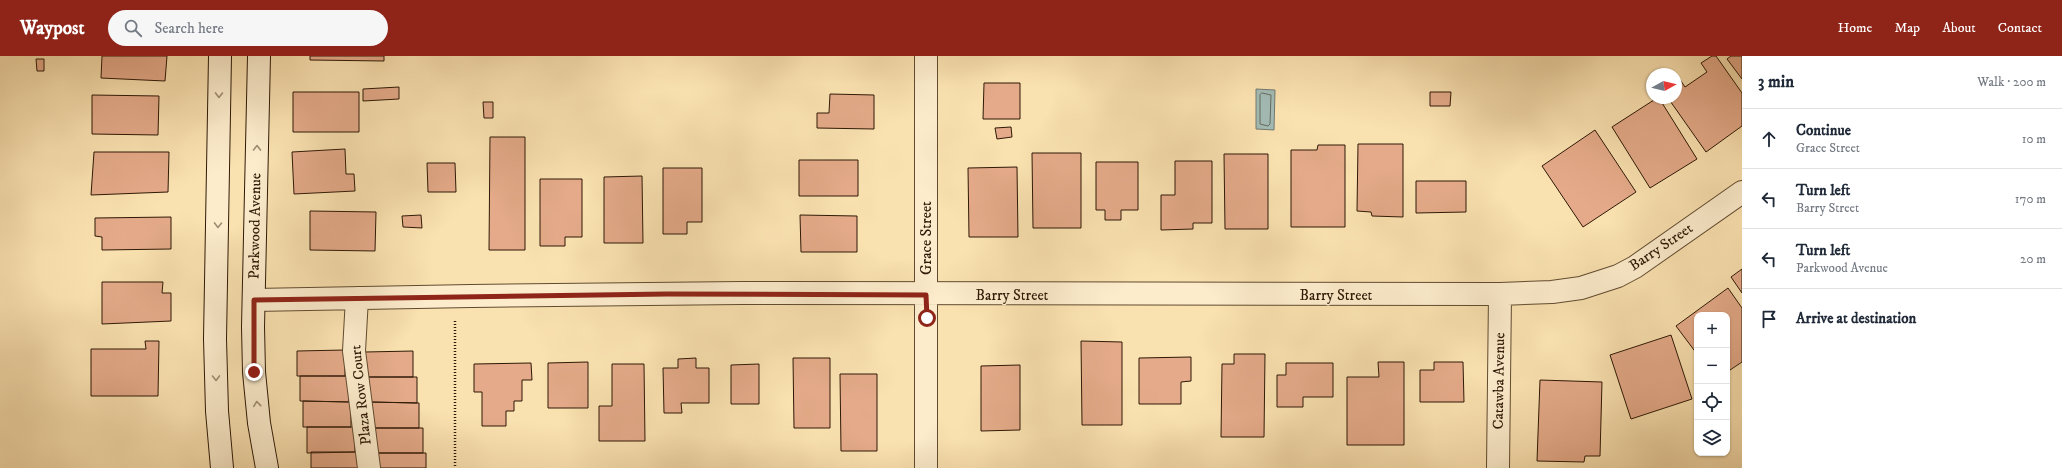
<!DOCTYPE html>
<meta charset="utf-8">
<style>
body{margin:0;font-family:"IM FELL DW Pica",serif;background:#f6f6f7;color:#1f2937}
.controls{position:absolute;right:12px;bottom:12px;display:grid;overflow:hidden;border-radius:8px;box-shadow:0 1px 3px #0004}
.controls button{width:36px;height:36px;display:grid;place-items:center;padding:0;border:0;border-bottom:1px solid #e0e1e3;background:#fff;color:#1f2937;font:20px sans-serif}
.compass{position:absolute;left:1646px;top:12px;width:36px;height:36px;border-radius:50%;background:#fff;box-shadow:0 1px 3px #0004;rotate:82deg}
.stop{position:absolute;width:12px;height:12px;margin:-9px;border:3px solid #8f2418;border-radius:50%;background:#fff}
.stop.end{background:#8f2418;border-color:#fff;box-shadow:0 1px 4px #0008}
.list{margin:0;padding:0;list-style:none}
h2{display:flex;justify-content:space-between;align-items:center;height:52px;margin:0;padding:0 16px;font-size:17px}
h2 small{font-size:13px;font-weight:400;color:#747a83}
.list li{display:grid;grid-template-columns:26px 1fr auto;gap:12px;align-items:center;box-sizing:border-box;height:60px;padding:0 16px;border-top:1px solid #e0e1e3}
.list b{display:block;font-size:15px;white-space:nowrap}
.list p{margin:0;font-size:13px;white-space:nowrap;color:#747a83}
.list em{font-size:13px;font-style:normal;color:#747a83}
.icon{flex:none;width:22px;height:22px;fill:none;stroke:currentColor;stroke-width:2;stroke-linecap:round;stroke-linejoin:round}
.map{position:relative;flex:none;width:1742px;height:412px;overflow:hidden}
header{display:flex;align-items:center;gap:24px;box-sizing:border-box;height:56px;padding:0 20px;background:#8f2418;color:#fff}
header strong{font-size:19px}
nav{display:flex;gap:22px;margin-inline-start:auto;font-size:14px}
.search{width:280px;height:36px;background:#f6f6f7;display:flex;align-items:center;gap:10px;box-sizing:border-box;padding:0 14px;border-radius:22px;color:#747a83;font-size:15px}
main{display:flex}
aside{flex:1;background:#fff}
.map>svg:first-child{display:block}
.water{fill:#a2bbb5;stroke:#747a6f}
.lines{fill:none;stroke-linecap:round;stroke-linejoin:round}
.shore{stroke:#686a5e;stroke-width:1}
.building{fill:#e4aa89;stroke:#2e1906}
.street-casing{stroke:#614b30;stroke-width:24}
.secondary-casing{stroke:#2e1906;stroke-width:24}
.path{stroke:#2e1906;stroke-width:2.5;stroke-dasharray:1 2;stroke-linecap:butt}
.street{stroke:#fceccc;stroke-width:22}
.secondary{stroke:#fceccc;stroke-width:22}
.oneway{stroke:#9f8d73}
.route{stroke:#8f2418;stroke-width:5}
.labels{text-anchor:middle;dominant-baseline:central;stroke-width:3;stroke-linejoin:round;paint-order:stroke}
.street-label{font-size:15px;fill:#2e1906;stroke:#fceccc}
</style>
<header>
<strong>Waypost</strong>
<div class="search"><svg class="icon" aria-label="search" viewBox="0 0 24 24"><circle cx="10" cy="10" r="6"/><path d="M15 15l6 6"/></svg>Search here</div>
<nav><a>Home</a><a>Map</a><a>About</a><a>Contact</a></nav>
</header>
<main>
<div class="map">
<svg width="1742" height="412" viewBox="0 0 1742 412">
<rect width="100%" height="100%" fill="#fae1b0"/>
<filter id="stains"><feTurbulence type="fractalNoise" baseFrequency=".005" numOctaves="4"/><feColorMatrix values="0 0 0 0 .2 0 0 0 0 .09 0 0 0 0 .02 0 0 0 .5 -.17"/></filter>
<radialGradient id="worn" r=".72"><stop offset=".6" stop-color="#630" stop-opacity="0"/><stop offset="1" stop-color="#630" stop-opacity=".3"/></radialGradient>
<path class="water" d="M1256 33 1275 34 1274 74 1256 73Z"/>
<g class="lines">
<path class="shore" d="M1262 37 1271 39 1270 68 1268 70 1260 68V39Z"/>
</g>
<path class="building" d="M102 0H167L165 25 101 22Z
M310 0H384V5L310 4Z
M1712 0H1716L1742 37V70L1706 96 1668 42H1676V24L1679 22 1685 31 1707 16 1701 7Z
M1731 0H1742V23L1727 3Z
M36 3H44V15H37Z
M984 27H1020V63H983Z
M399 31V43L363 45V33Z
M293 36H359V76H293Z
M1430 36H1451L1450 50H1430Z
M830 38 874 39V73L817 72V57H829Z
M92 39 159 40 158 79 92 78Z
M1657 42H1659L1697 103 1650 132 1612 71Z
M483 46H493V62H484Z
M1011 71 1012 81 997 83 995 72Z
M1595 74 1636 136 1583 171 1542 110Z
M490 81H525V194H489Z
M1358 88H1403V161L1372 160 1371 156 1357 155Z
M1318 89H1345V171H1291V94H1317Z
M345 93 346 118H354L355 135 294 138 292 96Z
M94 96H169L168 136 91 139Z
M1032 97H1081V172H1033Z
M1224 98H1268V173H1225Z
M799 104H858V140H799Z
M1175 105H1212V167H1193V173L1161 174V139H1175Z
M1096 106H1138V154H1121V164H1105V154H1096Z
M427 107H455L456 136H428Z
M1017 111 1018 181H969L968 112Z
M663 112H702V166H687V178H663Z
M642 120 643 187H604V121Z
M540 123H582V181H565V190H540Z
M1416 125H1466V156L1416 157Z
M310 155 376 156 375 195 310 194Z
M421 159 422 172 403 171 402 160Z
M800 159 857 160V196H801Z
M171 161V193L102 194V181L95 180V162Z
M1742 213V237L1731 221Z
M102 226H163L162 237H171V265L102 268Z
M1728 232 1742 252V306L1727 316V259H1697V298L1676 270Z
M1671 279 1692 343 1631 363 1610 299Z
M145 285H159L158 340H91V293H146Z
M1081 285 1122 286V369H1082Z
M345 294V320H297V295Z
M413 295V321H365V296Z
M1234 298H1265L1264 381H1221L1222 308H1234Z
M1191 301V325L1181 326V348H1139V302Z
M696 302V312H709V347H681L682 357H664L663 312H678V303Z
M793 302H830V372H794Z
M588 306V352H548V307Z
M1378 306H1404V389H1347V321H1379Z
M1434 306H1463L1464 346H1420V314H1434Z
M531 307 532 324H522V345H514V355H506V370H482V336H474V308Z
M1286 307H1333V341H1303V351H1277V319H1286Z
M612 308H644L645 385H599V350H612Z
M759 308V348H731V309Z
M1020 309V374L981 375V310Z
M840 318H877V395H841Z
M300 320H349V346L300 345Z
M368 321H417V347L368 346Z
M1540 324 1602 326 1600 400H1585L1584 406 1537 405Z
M303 345 351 346V371H303Z
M371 346 419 347V372H375Z
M307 371H355V396L307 397Z
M375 372H423V397H375Z
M311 396H359V412H311Z
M378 397H426V412H378Z"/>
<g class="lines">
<g class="street-casing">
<path id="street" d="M926 0V412
M357 242 354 295 369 412
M254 244 471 240 741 237 1500 238 1552 236 1581 232 1618 220 1635 211 1742 136
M1498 412 1500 238"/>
</g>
<g class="secondary-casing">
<path id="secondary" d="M220 0 215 283 217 355 222 412
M259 0 253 271 254 316 259 367 267 412"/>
</g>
<path class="path" d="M455 265V412"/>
<use href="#street" class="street"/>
<use href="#secondary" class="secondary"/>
</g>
<defs><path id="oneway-chevron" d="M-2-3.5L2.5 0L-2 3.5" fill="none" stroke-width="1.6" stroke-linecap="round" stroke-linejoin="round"/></defs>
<g class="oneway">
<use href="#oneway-chevron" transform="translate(219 39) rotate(91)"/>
<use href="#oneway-chevron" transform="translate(257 92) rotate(-89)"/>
<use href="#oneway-chevron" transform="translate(218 169) rotate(91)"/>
<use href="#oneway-chevron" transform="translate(216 322) rotate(89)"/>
<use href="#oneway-chevron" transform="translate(257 348) rotate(-96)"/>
</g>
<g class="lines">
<path class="route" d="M254 316V244L667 238 926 239 927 262"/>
</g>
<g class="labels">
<g class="street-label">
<text transform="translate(255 170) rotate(-89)">Parkwood Avenue</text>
<text transform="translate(926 182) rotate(-90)">Grace Street</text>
<text transform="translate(1661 191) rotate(-34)">Barry Street</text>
<text x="1012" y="239">Barry Street</text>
<text x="1336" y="239">Barry Street</text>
<text transform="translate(1499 325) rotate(-89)">Catawba Avenue</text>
<text transform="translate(361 339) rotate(-96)">Plaza Row Court</text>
</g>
</g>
<rect width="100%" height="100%" filter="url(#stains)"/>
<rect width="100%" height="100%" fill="url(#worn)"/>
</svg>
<div class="controls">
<button>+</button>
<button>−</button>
<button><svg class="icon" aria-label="locate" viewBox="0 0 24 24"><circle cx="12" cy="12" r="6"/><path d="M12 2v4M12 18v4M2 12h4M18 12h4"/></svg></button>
<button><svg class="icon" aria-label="layers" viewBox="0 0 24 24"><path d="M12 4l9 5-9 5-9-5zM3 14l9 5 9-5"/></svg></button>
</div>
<svg class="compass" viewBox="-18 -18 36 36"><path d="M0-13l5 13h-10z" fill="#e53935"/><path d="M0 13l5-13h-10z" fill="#747a83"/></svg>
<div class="stop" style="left:927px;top:262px"></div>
<div class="stop end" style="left:254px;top:316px"></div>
</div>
<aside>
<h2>3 min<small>Walk · 200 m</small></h2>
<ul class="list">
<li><svg class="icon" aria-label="ahead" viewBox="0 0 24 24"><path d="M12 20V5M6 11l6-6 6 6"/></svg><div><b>Continue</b><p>Grace Street</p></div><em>10 m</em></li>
<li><svg class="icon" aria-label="left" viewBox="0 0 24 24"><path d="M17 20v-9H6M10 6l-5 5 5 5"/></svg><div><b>Turn left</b><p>Barry Street</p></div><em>170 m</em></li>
<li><svg class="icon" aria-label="left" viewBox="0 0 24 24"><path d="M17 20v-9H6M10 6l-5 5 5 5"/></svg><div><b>Turn left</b><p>Parkwood Avenue</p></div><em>20 m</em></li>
<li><svg class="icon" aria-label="arrive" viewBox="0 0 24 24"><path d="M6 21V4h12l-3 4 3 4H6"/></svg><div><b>Arrive at destination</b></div></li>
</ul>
</aside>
</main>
